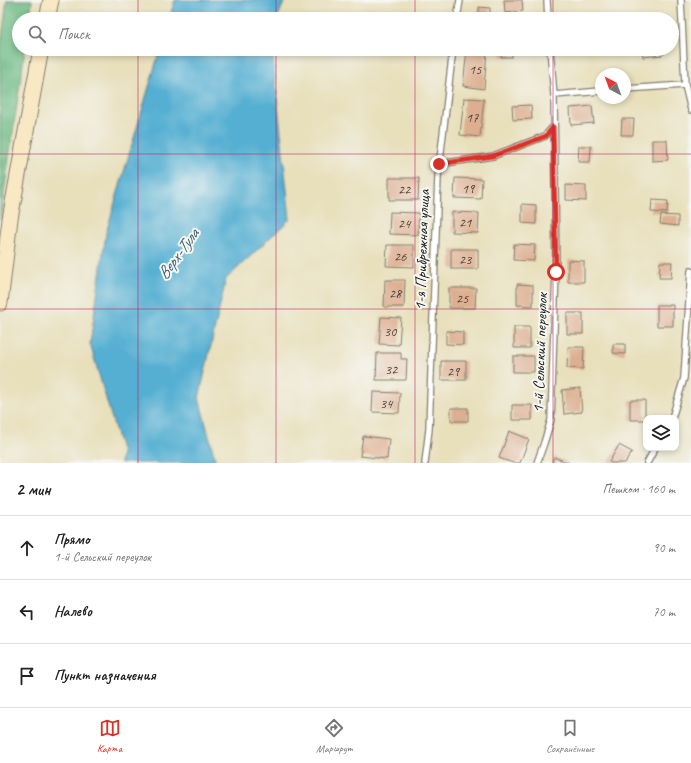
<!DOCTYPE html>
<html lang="ru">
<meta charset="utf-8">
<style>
body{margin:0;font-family:Caveat,sans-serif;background:#f2f2f2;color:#222}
.controls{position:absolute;right:12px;bottom:12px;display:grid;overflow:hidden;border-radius:8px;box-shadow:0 2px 6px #0003}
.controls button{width:36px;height:36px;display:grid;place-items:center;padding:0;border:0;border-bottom:1px solid #e0e0e0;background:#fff;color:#222;font:20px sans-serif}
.compass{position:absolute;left:595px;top:68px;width:36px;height:36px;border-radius:50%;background:#fff;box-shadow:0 2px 6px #0003;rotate:319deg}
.stop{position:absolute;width:12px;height:12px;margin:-9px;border:3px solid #d93025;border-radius:50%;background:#fff}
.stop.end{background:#d93025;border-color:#fff;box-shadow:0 1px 4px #0008}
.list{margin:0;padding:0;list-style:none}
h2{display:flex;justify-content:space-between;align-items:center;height:52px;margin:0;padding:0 16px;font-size:17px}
h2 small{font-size:13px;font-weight:400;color:#767676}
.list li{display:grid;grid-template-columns:26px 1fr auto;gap:12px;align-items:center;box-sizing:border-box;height:64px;padding:0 16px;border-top:1px solid #e0e0e0}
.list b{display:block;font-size:15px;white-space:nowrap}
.list p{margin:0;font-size:13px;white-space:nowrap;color:#767676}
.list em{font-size:13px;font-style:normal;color:#767676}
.icon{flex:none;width:22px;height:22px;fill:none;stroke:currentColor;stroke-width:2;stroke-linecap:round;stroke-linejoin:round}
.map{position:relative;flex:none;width:691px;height:463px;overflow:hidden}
.search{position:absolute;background:#fff;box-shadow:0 2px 6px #0003;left:12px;right:12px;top:12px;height:44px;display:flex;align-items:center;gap:10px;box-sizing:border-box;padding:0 14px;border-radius:22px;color:#767676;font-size:15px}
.sheet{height:244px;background:#fff}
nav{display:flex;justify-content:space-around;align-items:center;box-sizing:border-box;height:56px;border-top:1px solid #e0e0e0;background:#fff;font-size:11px;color:#767676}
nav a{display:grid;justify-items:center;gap:2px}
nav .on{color:#d93025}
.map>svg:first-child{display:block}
.forest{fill:#6cb983;stroke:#446a50}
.water{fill:#54afd2;stroke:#386677}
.building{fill:#ddaf90}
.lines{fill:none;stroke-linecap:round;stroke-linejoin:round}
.lane-casing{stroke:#827e6c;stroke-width:8}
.secondary-casing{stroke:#827e6c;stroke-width:17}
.lane{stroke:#fff;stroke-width:5.5}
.secondary{stroke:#f8e8c3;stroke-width:15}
.route{stroke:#d93025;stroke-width:5}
.grid{fill:none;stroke:#c2185b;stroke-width:1;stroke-opacity:0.55}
.labels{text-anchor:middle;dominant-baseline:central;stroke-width:4;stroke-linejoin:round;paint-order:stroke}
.number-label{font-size:14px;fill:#4c4139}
.street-label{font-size:16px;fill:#1c1c1c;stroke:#f6f6f2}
.water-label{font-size:17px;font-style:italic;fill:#355e6e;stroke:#f6f6f2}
</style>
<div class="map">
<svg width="691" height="463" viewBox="0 0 691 463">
<rect width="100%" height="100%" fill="#f6f6f2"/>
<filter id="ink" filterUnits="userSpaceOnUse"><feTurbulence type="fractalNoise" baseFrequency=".025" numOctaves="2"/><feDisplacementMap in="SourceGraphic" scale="8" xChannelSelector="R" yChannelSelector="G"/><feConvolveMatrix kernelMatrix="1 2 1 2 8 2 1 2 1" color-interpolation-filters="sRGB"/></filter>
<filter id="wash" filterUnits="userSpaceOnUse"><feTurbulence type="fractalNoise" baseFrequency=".012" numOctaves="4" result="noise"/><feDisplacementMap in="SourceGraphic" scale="16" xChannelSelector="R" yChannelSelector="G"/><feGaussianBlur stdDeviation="0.9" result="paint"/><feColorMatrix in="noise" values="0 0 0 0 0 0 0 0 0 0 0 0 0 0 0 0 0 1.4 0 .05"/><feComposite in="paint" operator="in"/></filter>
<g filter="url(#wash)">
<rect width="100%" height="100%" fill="#e8dfbb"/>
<path class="forest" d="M7 0H32L30 19H19V49H25L0 220V52Z"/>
<path class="water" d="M175 0H285L277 19H169Z
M160 49H272L290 219 226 279 199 398 216 463H120L122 453 90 344 106 233Z"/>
<g id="blocks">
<path class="building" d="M504 0H522L523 11 505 13Z
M479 7 490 8V19H479Z
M564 16H580V19H564Z
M467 49 487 51 484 89 463 86Z
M501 49H512V57H501Z
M642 49H663V55L643 57Z
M464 98 484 99 480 137 460 135Z
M531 105 532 119 513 120 512 106Z
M592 106 594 123 571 125 570 108Z
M622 119H634L633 135H621Z
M652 140H667L668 160 652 161Z
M579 146H591L590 162H578Z
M389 178H419L418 200H389Z
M455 178 482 179 481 199 454 198Z
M566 185 586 186V201L566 200Z
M652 200 668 201 667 213 651 212Z
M522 204 536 205V224L522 223Z
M390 212 419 213 418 235 389 234Z
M452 212 479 213 478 233 452 232Z
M661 215 678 216V226L660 224Z
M514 244 535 245 534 261 513 260Z
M387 245H414V267L386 266Z
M451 249H478V269H451Z
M568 260 584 261V282H568Z
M660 262H672L671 278H659Z
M385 280H405L404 307H384Z
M517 284 533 285V306L517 305Z
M449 288H476L475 308H449Z
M657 305H673V326H657Z
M567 313H583V334H567Z
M381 317 401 318 399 345 379 344Z
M514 327H530V348H514Z
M446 331 463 332V345L446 344Z
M613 344H625V354L613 353Z
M568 347H584L583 369 567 368Z
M377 353H401V359H407L406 380H376Z
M513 356H534V372H513Z
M441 361H466V380H441Z
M580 388 582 412 564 414 562 390Z
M373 392 400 393 399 413 372 412Z
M630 400H645V420H630Z
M512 405H532V420H512Z
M451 408H468V421H451Z
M509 431 529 439 520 463H513L499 458Z
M363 436 389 439 387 459 360 456Z
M619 445 632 452 625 463H612L609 462Z
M554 457 569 463H552Z"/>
</g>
</g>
<g filter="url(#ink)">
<use href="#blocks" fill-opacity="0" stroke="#827e6c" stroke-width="1"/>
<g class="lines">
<g class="lane-casing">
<path id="lane" d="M547 0 548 19
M681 0 685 85 691 110
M457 19 460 0
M625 89 685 85
M554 95 601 91
M439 164 493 156 545 136 553 127
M672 418 684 378 691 271
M425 463 429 429 438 177 453 49
M537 463 544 443 551 420 554 329 556 272 554 95 550 49
M647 463 655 448"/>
</g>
<g class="secondary-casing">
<path id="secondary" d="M47 19 51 0
M0 303 10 219 41 49"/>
</g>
<use href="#lane" class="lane"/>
<use href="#secondary" class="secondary"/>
</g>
</g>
<g class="lines" filter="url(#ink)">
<path class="route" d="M439 164 493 156 546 136 553 127 556 272"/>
</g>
<path class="grid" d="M138 0V19M276 0V19M415 0V19M553 0V19M138 49V463M276 49V463M415 49V463M553 49V463M0 154H691M0 309H691"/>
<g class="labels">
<g class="number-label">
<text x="475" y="69">15</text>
<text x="472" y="117">17</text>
<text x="468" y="188">19</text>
<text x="404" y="189">22</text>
<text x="465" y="222">21</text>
<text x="404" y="223">24</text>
<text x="400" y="256">26</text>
<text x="465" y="259">23</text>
<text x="395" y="293">28</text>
<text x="462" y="298">25</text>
<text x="390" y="331">30</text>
<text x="391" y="369">32</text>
<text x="453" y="371">29</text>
<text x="386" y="403">34</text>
</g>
<g class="street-label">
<text transform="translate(422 250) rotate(-88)">1-я Прибрежная улица</text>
<text transform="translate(540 353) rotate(-88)">1-й Сельский переулок</text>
</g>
<g class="water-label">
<text transform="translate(178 254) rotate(-54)">Верх-Тула</text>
</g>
</g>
</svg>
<div class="controls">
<button><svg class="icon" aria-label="layers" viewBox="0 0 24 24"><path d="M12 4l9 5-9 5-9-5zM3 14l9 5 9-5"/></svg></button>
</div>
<svg class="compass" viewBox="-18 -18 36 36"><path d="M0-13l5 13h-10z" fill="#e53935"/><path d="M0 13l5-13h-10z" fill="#767676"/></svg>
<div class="stop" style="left:556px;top:272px"></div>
<div class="stop end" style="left:439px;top:164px"></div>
<div class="search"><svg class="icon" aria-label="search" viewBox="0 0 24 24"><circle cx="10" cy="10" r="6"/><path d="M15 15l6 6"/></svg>Поиск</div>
</div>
<section class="sheet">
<h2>2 мин<small>Пешком · 160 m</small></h2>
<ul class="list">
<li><svg class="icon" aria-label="ahead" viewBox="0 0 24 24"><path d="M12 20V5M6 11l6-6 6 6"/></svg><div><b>Прямо</b><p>1-й Сельский переулок</p></div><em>90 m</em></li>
<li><svg class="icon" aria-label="left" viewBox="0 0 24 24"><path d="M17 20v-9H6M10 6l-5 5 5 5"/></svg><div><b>Налево</b></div><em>70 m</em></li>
<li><svg class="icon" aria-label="arrive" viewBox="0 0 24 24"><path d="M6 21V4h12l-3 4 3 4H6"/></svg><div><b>Пункт назначения</b></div></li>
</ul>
</section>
<nav>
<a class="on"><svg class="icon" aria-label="map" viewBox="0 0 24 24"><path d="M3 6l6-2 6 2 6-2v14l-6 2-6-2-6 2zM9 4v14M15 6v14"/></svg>Карта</a>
<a><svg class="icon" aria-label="directions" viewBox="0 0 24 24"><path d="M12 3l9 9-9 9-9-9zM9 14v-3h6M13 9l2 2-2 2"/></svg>Маршрут</a>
<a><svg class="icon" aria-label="saved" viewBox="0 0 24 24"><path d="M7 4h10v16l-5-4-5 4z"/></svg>Сохранённые</a>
</nav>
